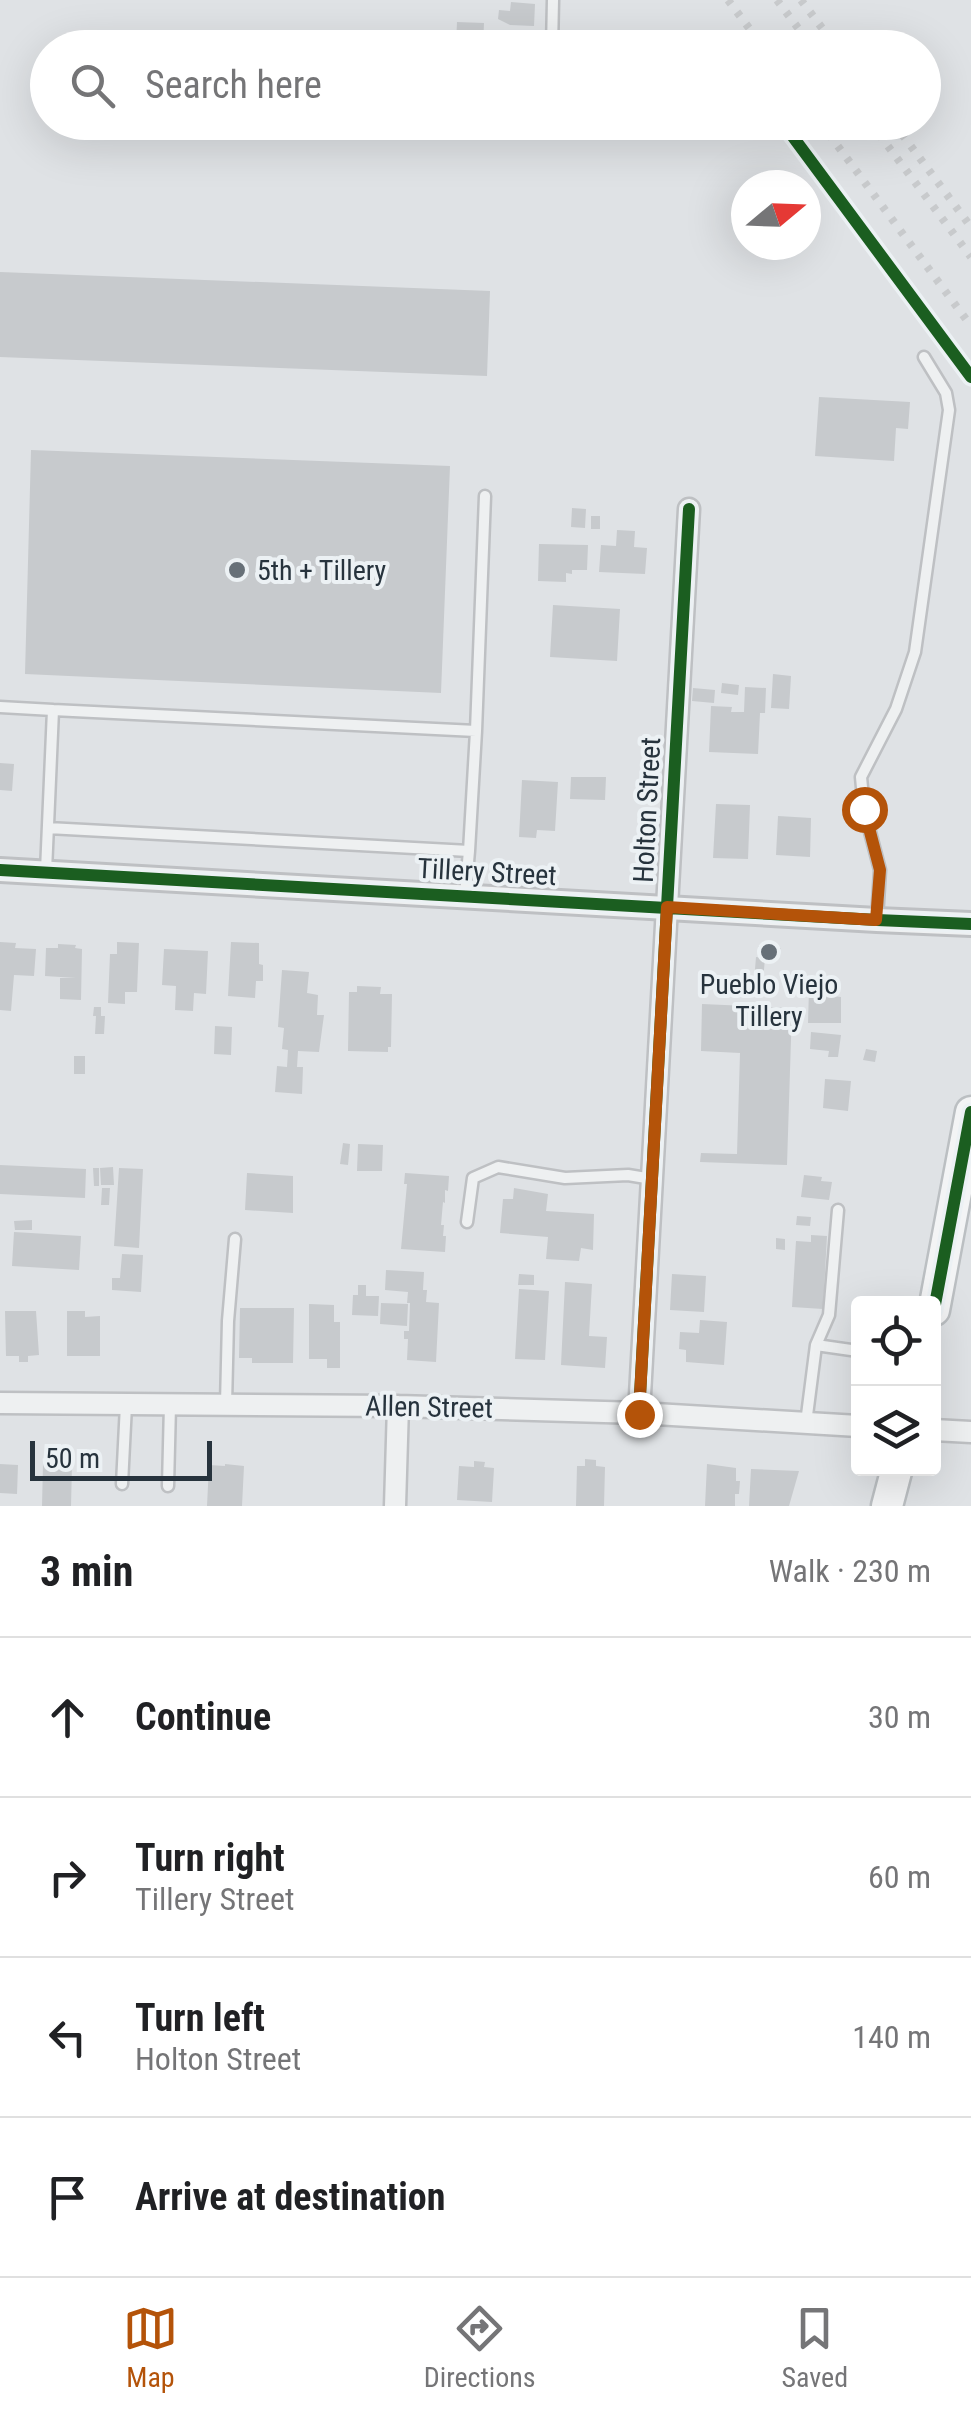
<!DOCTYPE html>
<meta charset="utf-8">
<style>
body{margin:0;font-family:"Roboto Condensed",sans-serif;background:#f6f6f6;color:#202124}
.controls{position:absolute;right:30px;bottom:30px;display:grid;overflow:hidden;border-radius:10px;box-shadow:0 10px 40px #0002}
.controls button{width:90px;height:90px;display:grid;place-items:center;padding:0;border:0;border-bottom:2px solid #e0e0e0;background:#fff;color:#202124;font:50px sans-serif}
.compass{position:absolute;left:731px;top:170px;width:90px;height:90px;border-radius:50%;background:#fff;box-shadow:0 10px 40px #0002;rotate:71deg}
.scale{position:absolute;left:30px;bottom:25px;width:182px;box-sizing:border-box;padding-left:10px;border:5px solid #27333d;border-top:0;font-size:28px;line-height:35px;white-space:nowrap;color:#27333d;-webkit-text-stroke:8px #ecf1f4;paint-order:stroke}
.stop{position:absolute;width:30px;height:30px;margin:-22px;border:8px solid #b45309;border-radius:50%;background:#fff}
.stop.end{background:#b45309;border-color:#fff;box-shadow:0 2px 10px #0008}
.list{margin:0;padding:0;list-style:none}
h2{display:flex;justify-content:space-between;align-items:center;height:130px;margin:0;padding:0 40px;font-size:42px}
h2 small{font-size:32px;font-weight:400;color:#757577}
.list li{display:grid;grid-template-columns:65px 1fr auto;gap:30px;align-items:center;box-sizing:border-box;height:160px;padding:0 40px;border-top:2px solid #e0e0e0}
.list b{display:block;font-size:38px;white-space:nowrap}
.list p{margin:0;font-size:32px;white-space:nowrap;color:#757577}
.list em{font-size:32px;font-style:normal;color:#757577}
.icon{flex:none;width:55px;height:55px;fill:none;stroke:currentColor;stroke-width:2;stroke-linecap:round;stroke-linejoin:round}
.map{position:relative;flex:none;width:971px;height:1506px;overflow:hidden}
.search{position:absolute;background:#fff;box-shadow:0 10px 40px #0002;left:30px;right:30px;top:30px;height:110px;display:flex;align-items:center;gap:25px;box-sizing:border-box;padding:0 35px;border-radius:55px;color:#757577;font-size:38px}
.sheet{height:770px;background:#fff}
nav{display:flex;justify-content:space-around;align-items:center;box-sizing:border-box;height:140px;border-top:2px solid #e0e0e0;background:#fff;font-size:28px;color:#757577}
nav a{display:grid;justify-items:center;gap:5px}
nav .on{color:#b45309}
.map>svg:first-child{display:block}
.building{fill:#c7cacd}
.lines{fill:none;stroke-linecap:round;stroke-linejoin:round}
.service-casing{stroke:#bec0c3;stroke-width:15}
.minor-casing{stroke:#bec0c3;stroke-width:25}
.tertiary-casing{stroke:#bec0c3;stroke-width:28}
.primary-casing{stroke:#bbbfc2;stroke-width:35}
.service{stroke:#eef0f1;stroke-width:10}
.minor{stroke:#eef0f1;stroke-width:20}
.tertiary{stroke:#eef0f1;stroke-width:22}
.primary{stroke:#f3f4f5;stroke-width:30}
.rail{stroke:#c8cacc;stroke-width:8;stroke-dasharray:5 10;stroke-linecap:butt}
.cycleway-casing{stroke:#ecf1f4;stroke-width:19}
.cycleway{stroke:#1b5e20;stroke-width:12}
.route{stroke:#b45309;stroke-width:12}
.poi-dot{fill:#677078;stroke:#ecf1f4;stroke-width:4}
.labels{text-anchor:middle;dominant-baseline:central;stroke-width:8;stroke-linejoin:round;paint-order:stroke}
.poi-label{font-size:28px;fill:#27333d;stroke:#ecf1f4;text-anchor:start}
.street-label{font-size:28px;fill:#27333d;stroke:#ecf1f4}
</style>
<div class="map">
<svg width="971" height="1506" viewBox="0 0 971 1506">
<rect width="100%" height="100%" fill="#dfe2e5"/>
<path class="building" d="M511 2 535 4 534 26 510 25 498 19 499 10 510 11Z
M457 22 484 23 483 45 456 44Z
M0 272 490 291 487 376 0 357Z
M819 397 910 402 908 429 896 428 894 461 815 456Z
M31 450 450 466 441 693 25 674Z
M572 508 586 509 585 528 571 527Z
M591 516H600V529H591Z
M617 530 635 531 634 547 647 548 645 574 599 572 601 545 616 546Z
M539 544 588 545 587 570H572V574L566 573V582L538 581Z
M553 605 620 609 617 661 550 657Z
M773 674 791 676 789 709 771 708Z
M722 683 739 685 738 695 721 693Z
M745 687 766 688 765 713H760L758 754 709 752 711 706 732 707 731 712H744Z
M693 688 715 690 714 703 692 701Z
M0 763 14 764 12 791 0 790Z
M571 777H606L605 800 570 799Z
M522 780 558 782 555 831 537 830 536 838 519 837Z
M716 804 750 805 748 859 713 858Z
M778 816 811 818 810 857 776 855Z
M0 942 16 943 15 948 36 949 34 976 14 975 11 1011 0 1010Z
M117 942 139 943 137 992H125V1004L108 1003 110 954H117Z
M231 942 259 943V964L263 965V981H256L255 998 228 996Z
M58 944 76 945 75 948 82 949 81 1000 60 999V978H76L45 976 46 948H58Z
M758 946 781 948 780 957 758 956Z
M164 949 208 951 206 994 194 993 193 1011 175 1010 176 986 162 985Z
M756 957 765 958 763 981H754Z
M282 970 309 972 307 993 318 995 317 1015H324L319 1052 298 1051 297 1067H303L302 1094 275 1092 277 1066 287 1067 288 1050 282 1049 284 1028 278 1027Z
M357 986 381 987 380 994H392L391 1047H388V1052L348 1051 349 992H357Z
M809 989H824V995L841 997V1023H808Z
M702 1004 792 1008 787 1165 700 1162 701 1153 737 1154 740 1053 701 1051Z
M94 1007H101V1016H105L104 1034H95L96 1016H93Z
M215 1026 232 1027 231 1055 214 1054Z
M811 1032 841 1035 838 1057H828L829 1051 810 1049Z
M866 1049 877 1051 875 1062 863 1060Z
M74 1056H85V1074H74Z
M825 1079 851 1081 848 1111 823 1108Z
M343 1143 350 1144 348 1165 340 1164Z
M358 1144 383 1145 382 1171H357Z
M0 1165 86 1169 85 1198 0 1194Z
M113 1167 114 1185H101L100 1168Z
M93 1168H99V1186H94Z
M119 1168 143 1169 139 1248 114 1246Z
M247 1173 293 1176V1213L245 1210Z
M405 1173 449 1176 448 1191 445 1190V1203L443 1202 441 1225H444L443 1236H446L445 1252 401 1249 407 1184H404Z
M804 1175 822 1177 821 1181 832 1182 829 1200 801 1197Z
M102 1188H110L109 1205H101Z
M514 1188 548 1194 546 1211 594 1214 593 1250 581 1248 579 1261 546 1259 548 1237 500 1233 503 1199H513Z
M797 1216 811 1217 810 1226 796 1225Z
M32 1220V1230H15L14 1221Z
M14 1232 81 1236 79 1270 12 1266Z
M811 1235 827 1236 823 1309 792 1307 796 1241 811 1242Z
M776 1238 785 1239V1250L776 1249Z
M122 1254 143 1255 141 1292 112 1290V1278H120Z
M386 1270 424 1272 423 1290H427L426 1302 439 1303 436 1362 407 1360 408 1339H404V1331H409L410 1303H407L408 1292 385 1290Z
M519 1274 534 1275V1285H518Z
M672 1274 706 1276 704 1312 670 1310Z
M565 1282 592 1284 589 1336 607 1337 605 1368 561 1365Z
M358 1285H366V1296H379L378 1316 352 1315 353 1295H358Z
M519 1289 549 1291 545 1360 515 1359Z
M381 1303 408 1304 407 1326 380 1324Z
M309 1304 334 1305V1322H340V1368H327V1359H309Z
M240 1308H294L293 1363H252V1358H239Z
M5 1311H36L39 1355 28 1356V1362H19V1356H6Z
M67 1311H85V1317L100 1316V1356H67Z
M700 1320 727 1322 724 1365 686 1362V1350L679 1349 680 1332 699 1333Z
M54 1459H64L65 1464 72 1465 71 1506H42L43 1464H54Z
M585 1459 596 1460V1466L605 1467 604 1506H576L577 1466H585Z
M474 1461 485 1462 484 1467 494 1468 492 1502 457 1500 459 1466 474 1467Z
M0 1464 18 1465 17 1494 0 1493Z
M225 1464 244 1466 242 1506H207L209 1465 225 1466Z
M707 1464 736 1468V1481H740L739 1494H735V1506H705Z
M751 1469 799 1471 789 1506H749Z"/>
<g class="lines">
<g class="service-casing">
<path id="service" d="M552 48 553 0
M0 707 53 710 46 871
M476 731 485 496
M48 828 469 851 476 731 53 710
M465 895 469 851
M877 919 880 870 864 809 861 777 896 709 915 652 949 410 946 393 924 357
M467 1222 473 1178 498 1167 565 1178 628 1175 652 1179
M816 1345 829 1315 838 1210
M226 1404 228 1321 235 1239
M806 1423 816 1345 858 1351
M122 1484 126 1405
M168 1486 170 1405"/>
</g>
<g class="minor-casing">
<path id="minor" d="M0 1403 398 1406 639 1413 858 1426
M639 1413 689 509
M934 1430 971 1432
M395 1506 398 1406"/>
</g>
<g class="tertiary-casing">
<path id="tertiary" d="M0 870 877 920 971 924"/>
</g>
<g class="primary-casing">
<path id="primary" d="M934 1310 971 1112
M887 1506 897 1468"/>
</g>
<use href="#service" class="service"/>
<use href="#minor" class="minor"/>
<use href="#tertiary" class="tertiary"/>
<use href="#primary" class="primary"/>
<path class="rail" d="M728 0 764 48
M777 0 813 48
M801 0 837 48
M820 122 971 326
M870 122 971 257
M893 122 971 227"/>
<g class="cycleway-casing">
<path id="cycleway" d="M782 122 971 377
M0 870 877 920 971 924
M934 1310 971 1112
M639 1413 689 509"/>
</g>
<use href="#cycleway" class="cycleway"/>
</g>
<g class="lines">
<path class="route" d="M639 1414 667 907 876 920 880 870 864 809"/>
</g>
<g class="poi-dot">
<circle cx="237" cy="570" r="10"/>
<circle cx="769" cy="952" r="10"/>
</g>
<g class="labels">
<g class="poi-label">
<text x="257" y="570">5th + Tillery</text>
<text x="769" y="984" text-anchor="middle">Pueblo Viejo<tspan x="769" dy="32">Tillery</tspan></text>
</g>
<g class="street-label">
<text transform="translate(647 810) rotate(-87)">Holton Street</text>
<text transform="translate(487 872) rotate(3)">Tillery Street</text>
<text transform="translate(429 1407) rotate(1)">Allen Street</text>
</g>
</g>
</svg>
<div class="controls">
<button><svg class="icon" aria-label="locate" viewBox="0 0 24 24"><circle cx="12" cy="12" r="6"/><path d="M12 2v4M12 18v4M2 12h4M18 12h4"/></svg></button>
<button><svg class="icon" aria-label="layers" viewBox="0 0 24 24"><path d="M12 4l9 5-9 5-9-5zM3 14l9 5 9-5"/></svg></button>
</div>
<svg class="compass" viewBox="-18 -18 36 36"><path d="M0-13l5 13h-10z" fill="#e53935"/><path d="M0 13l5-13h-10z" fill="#757577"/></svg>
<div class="scale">50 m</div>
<div class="stop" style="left:864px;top:809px"></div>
<div class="stop end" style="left:639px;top:1414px"></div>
<div class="search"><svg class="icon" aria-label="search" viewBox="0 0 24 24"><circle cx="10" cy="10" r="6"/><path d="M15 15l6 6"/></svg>Search here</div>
</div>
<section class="sheet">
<h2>3 min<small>Walk · 230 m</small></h2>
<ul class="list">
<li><svg class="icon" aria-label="ahead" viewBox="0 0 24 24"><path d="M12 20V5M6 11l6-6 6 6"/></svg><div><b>Continue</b></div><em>30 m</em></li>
<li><svg class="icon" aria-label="right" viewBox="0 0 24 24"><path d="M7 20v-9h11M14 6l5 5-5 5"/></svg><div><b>Turn right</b><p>Tillery Street</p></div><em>60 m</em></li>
<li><svg class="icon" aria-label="left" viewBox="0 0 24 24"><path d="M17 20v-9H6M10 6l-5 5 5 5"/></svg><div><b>Turn left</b><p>Holton Street</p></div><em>140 m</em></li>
<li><svg class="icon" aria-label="arrive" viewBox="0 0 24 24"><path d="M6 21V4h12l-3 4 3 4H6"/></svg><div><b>Arrive at destination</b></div></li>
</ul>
</section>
<nav>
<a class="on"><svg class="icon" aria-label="map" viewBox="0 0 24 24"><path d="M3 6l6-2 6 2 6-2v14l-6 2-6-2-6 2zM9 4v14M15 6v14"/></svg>Map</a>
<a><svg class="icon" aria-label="directions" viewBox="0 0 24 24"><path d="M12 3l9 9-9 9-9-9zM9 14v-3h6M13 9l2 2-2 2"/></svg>Directions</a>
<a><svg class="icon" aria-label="saved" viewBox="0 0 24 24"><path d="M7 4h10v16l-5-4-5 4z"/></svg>Saved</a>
</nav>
